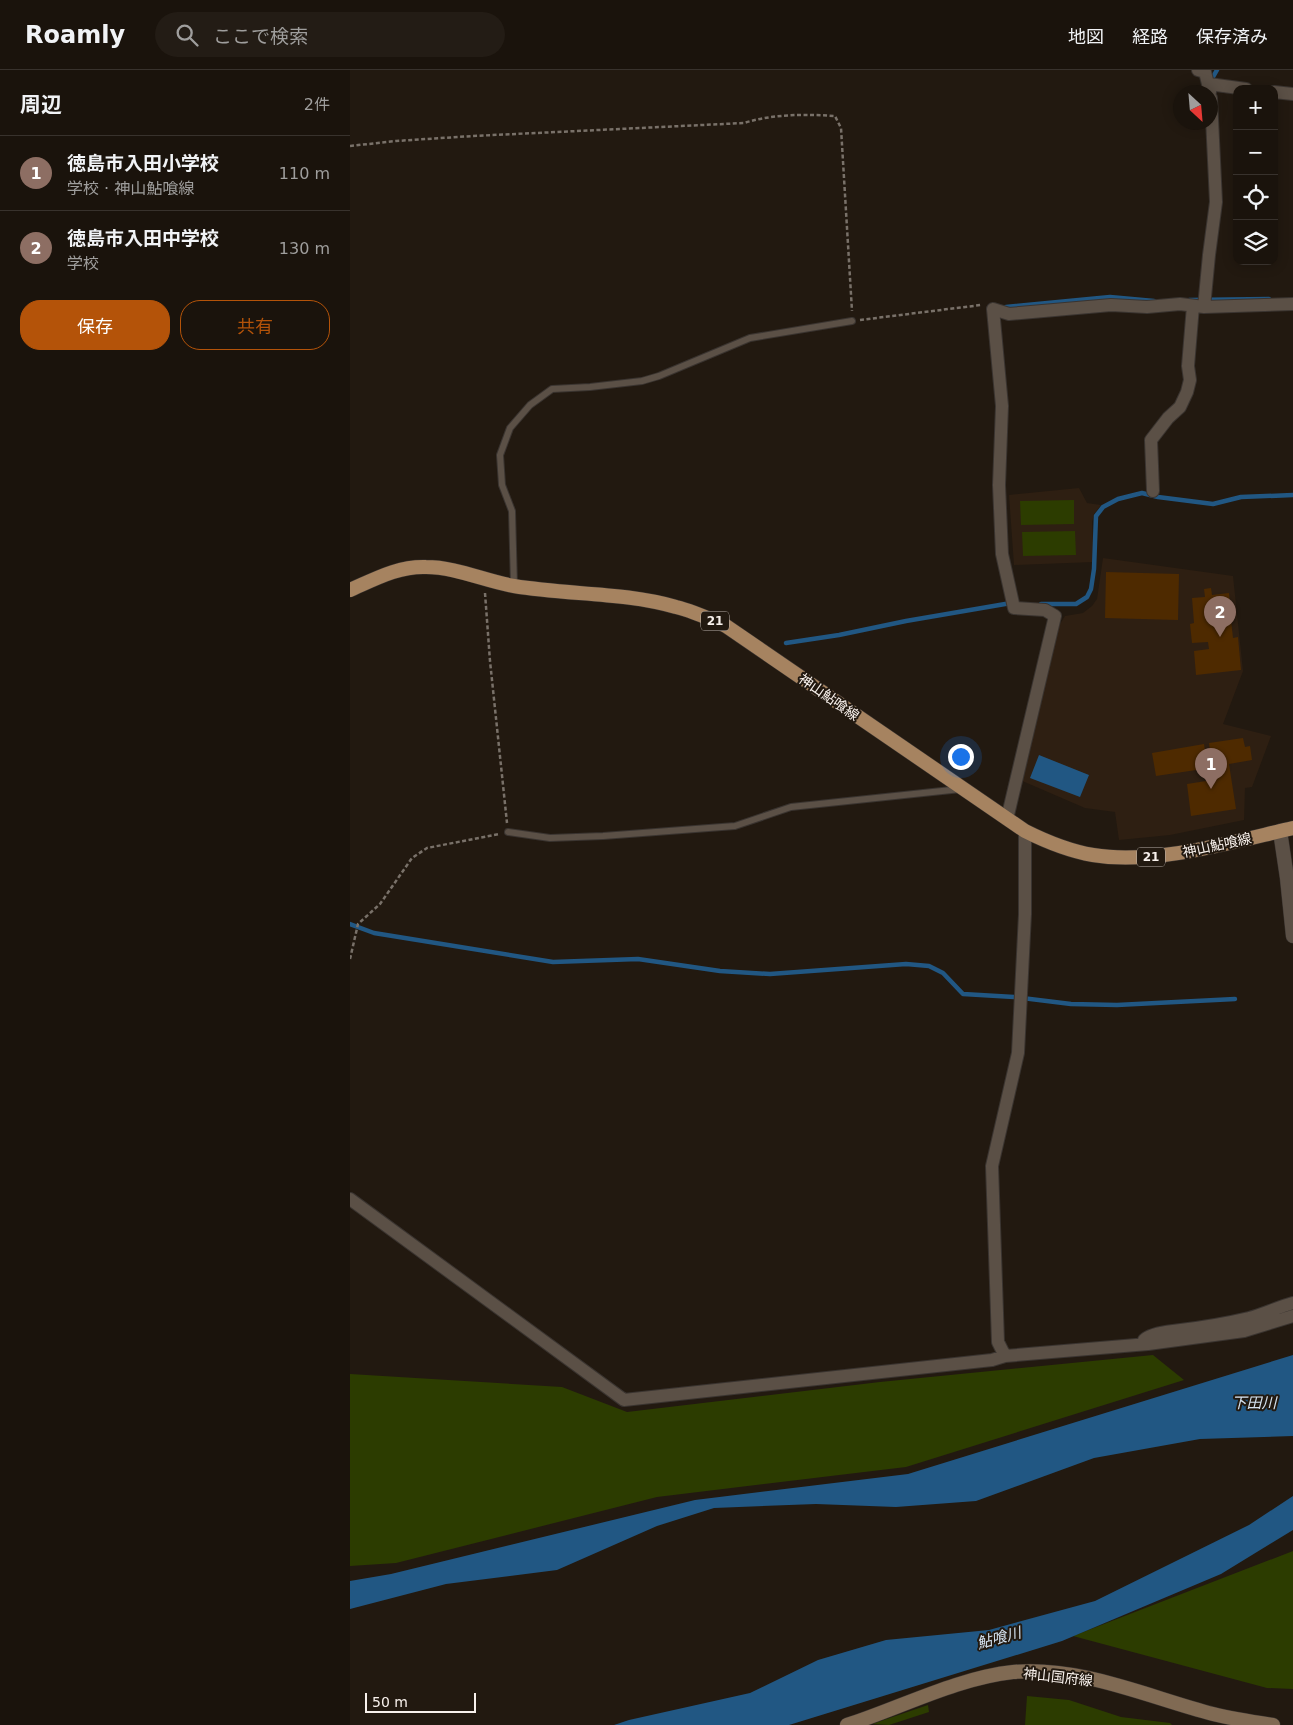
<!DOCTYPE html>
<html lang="ja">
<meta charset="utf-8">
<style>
body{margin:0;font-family:"DejaVu Sans","Noto Sans JP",sans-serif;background:#231c15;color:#f1f3f6}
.controls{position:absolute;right:15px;top:15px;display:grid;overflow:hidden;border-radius:10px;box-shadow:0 2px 12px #0003}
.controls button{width:45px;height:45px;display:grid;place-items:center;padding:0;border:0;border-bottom:1px solid #38322d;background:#1a130c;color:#f1f3f6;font:25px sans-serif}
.compass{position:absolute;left:823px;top:15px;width:45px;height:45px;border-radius:50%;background:#1a130c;box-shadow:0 2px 12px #0003;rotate:154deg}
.scale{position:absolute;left:15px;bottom:12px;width:111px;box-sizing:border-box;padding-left:5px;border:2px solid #f8f1ec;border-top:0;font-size:14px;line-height:18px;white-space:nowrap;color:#f8f1ec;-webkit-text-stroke:4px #221910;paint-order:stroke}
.you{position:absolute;left:610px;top:686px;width:18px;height:18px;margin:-12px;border:4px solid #fff;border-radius:50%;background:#1a73e8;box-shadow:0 0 0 8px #1a73e833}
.badge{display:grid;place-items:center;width:32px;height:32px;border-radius:50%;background:#b45309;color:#fff;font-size:16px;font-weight:700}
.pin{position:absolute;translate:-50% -41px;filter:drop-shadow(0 1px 2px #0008)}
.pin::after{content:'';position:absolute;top:26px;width:18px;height:15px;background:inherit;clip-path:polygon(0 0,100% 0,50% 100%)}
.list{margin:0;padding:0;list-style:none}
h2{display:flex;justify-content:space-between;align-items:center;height:65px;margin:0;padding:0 20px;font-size:21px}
h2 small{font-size:16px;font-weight:400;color:#9f9e9d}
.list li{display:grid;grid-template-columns:32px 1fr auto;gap:15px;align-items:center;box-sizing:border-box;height:75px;padding:0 20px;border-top:1px solid #38322d}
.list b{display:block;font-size:19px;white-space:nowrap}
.list p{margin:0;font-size:16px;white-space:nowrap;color:#9f9e9d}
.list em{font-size:16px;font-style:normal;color:#9f9e9d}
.actions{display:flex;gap:10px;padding:15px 20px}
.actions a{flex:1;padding:11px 0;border:1px solid #b45309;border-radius:20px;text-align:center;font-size:18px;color:#b45309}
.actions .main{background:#b45309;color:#fff}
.icon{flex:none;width:28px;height:28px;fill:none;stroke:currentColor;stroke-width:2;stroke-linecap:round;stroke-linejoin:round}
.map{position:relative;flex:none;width:943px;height:1655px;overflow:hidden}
header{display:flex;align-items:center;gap:30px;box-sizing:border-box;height:70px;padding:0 25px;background:#1a130c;border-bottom:1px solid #38322d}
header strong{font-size:24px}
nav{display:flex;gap:28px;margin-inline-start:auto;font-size:18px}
.search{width:350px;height:45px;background:#231c15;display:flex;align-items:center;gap:12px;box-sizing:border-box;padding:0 18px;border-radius:28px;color:#9f9e9d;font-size:19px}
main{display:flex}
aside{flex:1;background:#1a130c}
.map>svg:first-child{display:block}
.built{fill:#2e1f12}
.green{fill:#2c3c00}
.water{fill:#215783}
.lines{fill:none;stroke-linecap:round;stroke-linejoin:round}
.stream{stroke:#215783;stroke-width:4.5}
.building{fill:#4e2a00}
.service-casing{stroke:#3a3430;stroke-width:8}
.minor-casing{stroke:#3a3430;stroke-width:14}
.tertiary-casing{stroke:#3a3430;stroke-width:15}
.secondary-casing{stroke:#3a3430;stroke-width:15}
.primary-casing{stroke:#3a3430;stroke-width:15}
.path{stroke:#797169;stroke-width:2.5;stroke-dasharray:4 2.5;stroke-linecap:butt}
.service{stroke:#5b5046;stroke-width:6}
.minor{stroke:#5b5046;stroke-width:12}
.tertiary{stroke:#5b5046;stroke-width:14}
.secondary{stroke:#806a53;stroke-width:14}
.primary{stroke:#a68360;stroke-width:14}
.labels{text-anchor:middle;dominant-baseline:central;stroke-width:4;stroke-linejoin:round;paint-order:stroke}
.shield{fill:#221910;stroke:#b8b0aa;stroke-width:1}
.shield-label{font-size:12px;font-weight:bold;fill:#f8f1ec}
.street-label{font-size:14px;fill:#f8f1ec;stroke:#221910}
.water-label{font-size:15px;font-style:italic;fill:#d4e2f0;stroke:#221910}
</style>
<header>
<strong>Roamly</strong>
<div class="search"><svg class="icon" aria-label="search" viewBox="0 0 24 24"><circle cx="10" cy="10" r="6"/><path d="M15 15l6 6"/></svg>ここで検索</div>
<nav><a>地図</a><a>経路</a><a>保存済み</a></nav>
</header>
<main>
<aside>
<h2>周辺<small>2件</small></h2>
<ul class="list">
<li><span class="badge" style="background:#8d6e63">1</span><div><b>徳島市入田小学校</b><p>学校 · 神山鮎喰線</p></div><em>110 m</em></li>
<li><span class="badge" style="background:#8d6e63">2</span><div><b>徳島市入田中学校</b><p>学校</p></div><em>130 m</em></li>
</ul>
<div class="actions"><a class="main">保存</a><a>共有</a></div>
</aside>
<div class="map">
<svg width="943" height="1655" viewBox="0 0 943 1655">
<rect width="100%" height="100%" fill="#221910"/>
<path class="built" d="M729 418 737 433 751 435 744 444 742 452 744 492 664 495 659 425Z
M753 488 883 506 893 601 873 654 921 666 902 717 895 718 894 750 820 765 769 770 765 742 735 738 670 710 705 562 715 546 733 543 742 536 747 529Z"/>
<path class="green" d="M724 430V454L671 455 670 431Z
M725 461 726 485 673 486 672 462Z
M803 1285 834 1310 556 1397 307 1427 46 1493 0 1496V1304L212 1317 277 1342 530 1312Z
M943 1481V1619L917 1618 723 1566Z
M677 1626 719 1630 771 1647 820 1653 822 1655H675Z
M578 1635 579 1642 539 1655 522 1654Z"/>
<path class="water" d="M689 685 739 705 730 727 680 708Z
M943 1285V1366L850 1369 744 1388 626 1431 546 1437 466 1434 364 1438 307 1456 207 1500 96 1514 0 1539V1511L41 1504 345 1430 558 1404Z
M943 1426V1460L871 1504 712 1571 439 1655H264L279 1650 400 1623 468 1590 536 1570 639 1560 745 1531 899 1455Z"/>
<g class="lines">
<path class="stream" d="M863 7 867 0
M839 230 919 229
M656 237 760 227 804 231
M691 534H726L737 527 741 519 744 499 746 446 753 437 768 429 792 423 808 427 863 434 891 427 943 425
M436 573 489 565 556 551 661 533
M0 854 24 863 203 892 288 889 370 901 420 904 556 894 579 896 593 903 613 924 664 927 721 934 767 935 885 929"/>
</g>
<path class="building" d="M756 502 829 504 828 550 755 548Z
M861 518 862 525 879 523 881 543 867 544 868 551 881 550 883 568 888 567 891 600 846 605 844 581 859 579 858 572 842 573 840 554 844 553 842 528 855 527 854 519Z
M893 668 895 677 900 676 902 690 879 694 886 739 841 746 837 714 856 711 853 690 861 689 859 673Z
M854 674 856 688 851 689 853 699 806 706 802 683Z"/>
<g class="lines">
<g class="service-casing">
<path id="service" d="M164 516 162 441 152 415 150 385 160 358 180 335 202 319 240 317 292 311 309 306 400 268 502 251
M158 762 200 768 253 766 385 756 441 737 611 719"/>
</g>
<g class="minor-casing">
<path id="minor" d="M848 0 855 2 860 22
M859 14 896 19
M924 22 943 24
M854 237 859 185 866 132 861 28
M803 421 801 370 818 348 830 337 837 322 840 310 838 296 843 236
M657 749 705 546 695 540 664 538 652 484 649 415 652 336 643 239 659 244 761 235 797 237 830 234 854 237 943 234
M0 1129 274 1330 642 1290 655 1286 798 1274 894 1261 943 1246
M794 1270C800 1264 814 1262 823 1261 848 1258 874 1254 899 1248 914 1244 928 1237 943 1233
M655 1286 648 1272 642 1096 668 983 675 844V761"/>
</g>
<g class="tertiary-casing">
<path id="tertiary" d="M930 761 937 808 943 866"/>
</g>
<g class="secondary-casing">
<path id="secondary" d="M497 1655C550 1638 607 1608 663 1602 731 1596 798 1627 863 1644 883 1649 903 1652 923 1655"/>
</g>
<g class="primary-casing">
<path id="primary" d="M0 520C25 509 48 496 76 497 106 497 135 511 164 516 218 525 274 522 326 537 343 541 360 549 376 556L675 761C697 772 719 781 743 785 805 795 882 772 943 758"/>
</g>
<path class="path" d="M0 76 46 71 123 66 394 53C423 44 455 44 485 46L491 58 502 241
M510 250 631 235
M135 523 140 591 157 753
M0 889 8 854 30 834 62 788 77 778 149 764"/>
<use href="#service" class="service"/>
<use href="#minor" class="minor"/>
<use href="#tertiary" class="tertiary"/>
<use href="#secondary" class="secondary"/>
<use href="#primary" class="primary"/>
</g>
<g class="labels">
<g class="shield">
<rect x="351" y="541.5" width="28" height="19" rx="4"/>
<rect x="787" y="777.5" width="28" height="19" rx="4"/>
</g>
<g class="shield-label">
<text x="365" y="551">21</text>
<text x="801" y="787">21</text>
</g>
<g class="street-label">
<text transform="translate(479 627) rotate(35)">神山鮎喰線</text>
<text transform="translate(867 775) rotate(-12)">神山鮎喰線</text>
<text transform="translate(708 1607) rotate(6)">神山国府線</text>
</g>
<g class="water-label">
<text x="904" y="1333">下田川</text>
<text transform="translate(649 1568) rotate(-15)">鮎喰川</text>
</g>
</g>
</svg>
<div class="controls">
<button>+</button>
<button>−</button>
<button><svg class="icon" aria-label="locate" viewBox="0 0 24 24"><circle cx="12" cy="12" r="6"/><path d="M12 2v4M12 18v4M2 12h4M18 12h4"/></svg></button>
<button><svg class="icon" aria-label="layers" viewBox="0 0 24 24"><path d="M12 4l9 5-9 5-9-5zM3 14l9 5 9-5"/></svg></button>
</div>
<svg class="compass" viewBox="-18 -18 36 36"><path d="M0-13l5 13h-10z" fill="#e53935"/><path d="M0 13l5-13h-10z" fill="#9f9e9d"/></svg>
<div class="scale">50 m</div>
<div class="you"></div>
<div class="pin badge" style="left:861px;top:719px;background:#8d6e63">1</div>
<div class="pin badge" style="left:870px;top:567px;background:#8d6e63">2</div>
</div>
</main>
